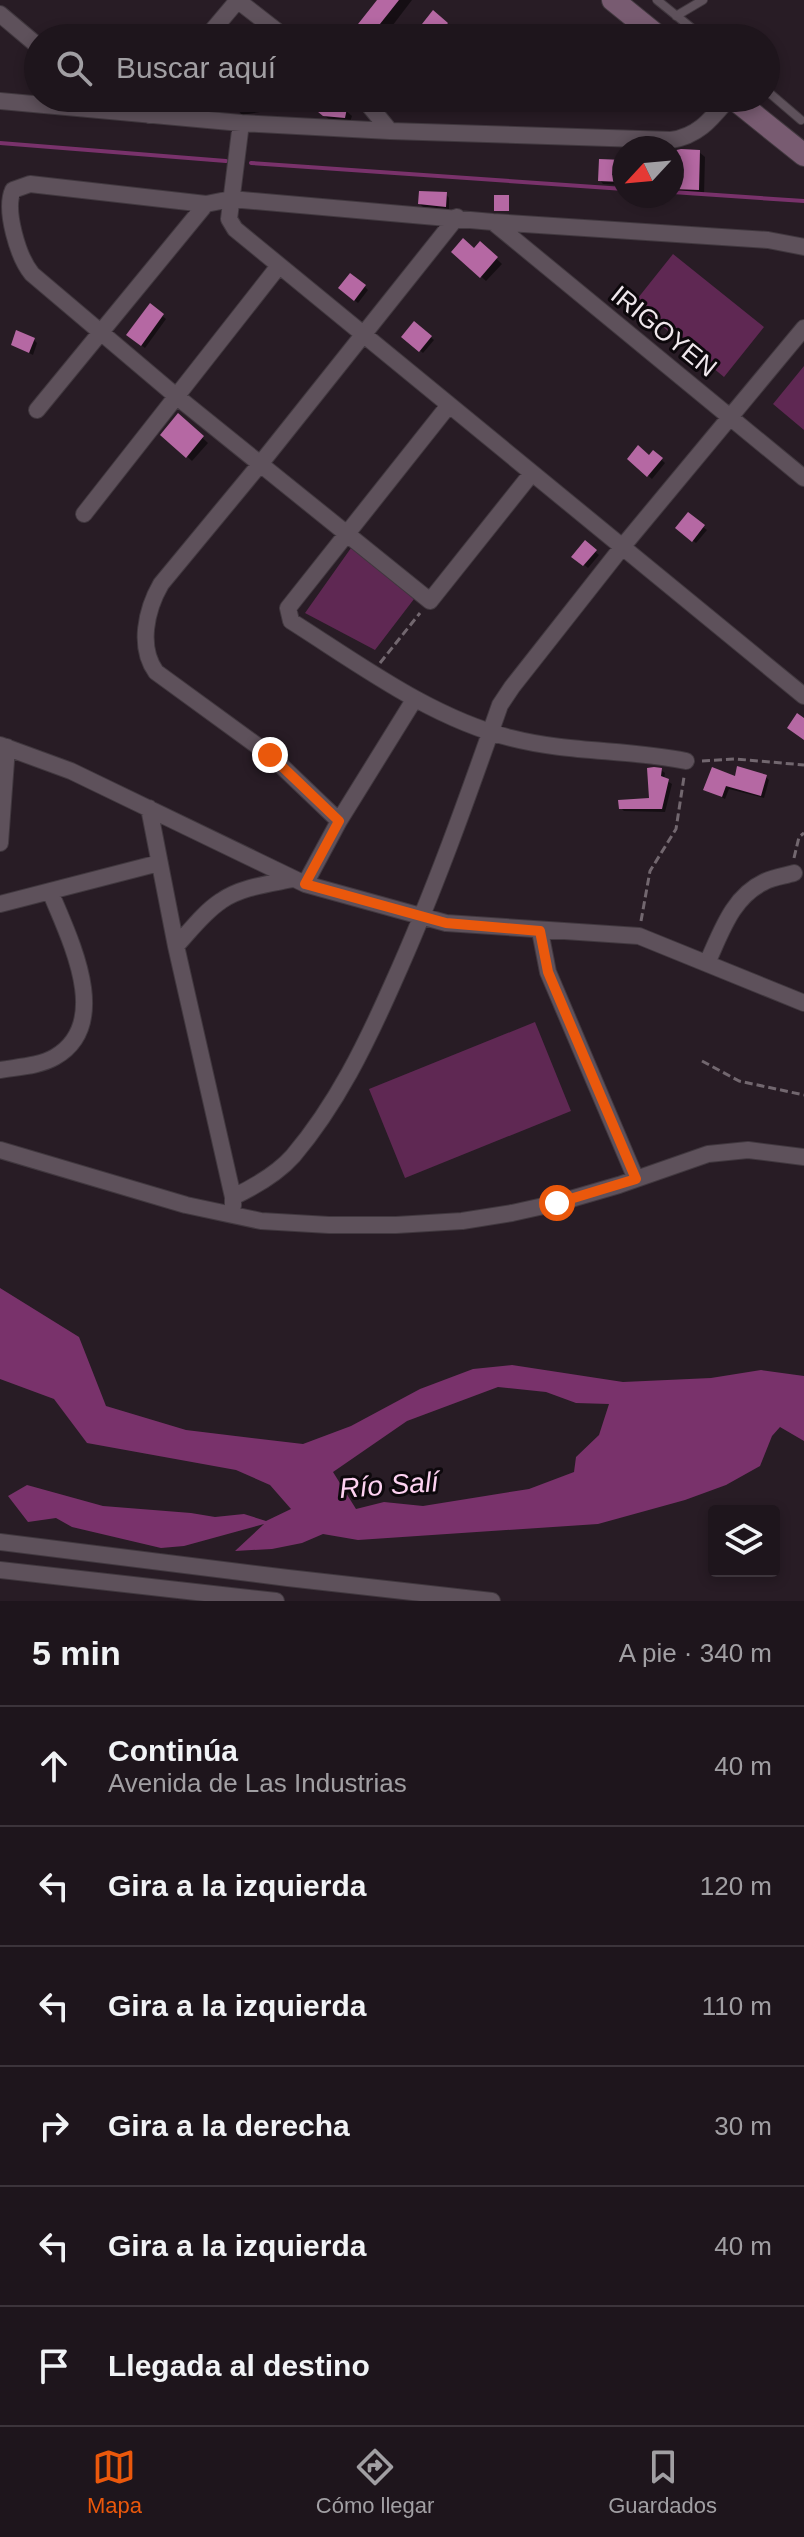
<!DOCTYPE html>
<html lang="es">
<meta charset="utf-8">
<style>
body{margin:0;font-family:Arial,sans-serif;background:#261e25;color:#f1f3f6}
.controls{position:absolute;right:24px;bottom:24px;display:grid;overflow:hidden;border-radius:8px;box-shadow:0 4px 12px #0003}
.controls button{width:72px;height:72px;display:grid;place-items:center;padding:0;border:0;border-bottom:2px solid #3c343b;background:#1e151c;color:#f1f3f6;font:40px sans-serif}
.compass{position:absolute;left:612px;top:136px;width:72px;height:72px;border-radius:50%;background:#1e151c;box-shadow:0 4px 12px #0003;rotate:244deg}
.stop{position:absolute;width:24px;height:24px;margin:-18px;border:6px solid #ea580c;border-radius:50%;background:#fff}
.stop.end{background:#ea580c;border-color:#fff;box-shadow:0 2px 8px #0008}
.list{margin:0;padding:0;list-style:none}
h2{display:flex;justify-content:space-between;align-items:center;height:104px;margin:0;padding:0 32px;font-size:34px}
h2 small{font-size:26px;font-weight:400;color:#a19fa3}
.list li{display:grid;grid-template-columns:52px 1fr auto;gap:24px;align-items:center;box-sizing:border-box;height:120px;padding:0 32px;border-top:2px solid #3c343b}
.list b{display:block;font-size:30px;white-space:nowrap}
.list p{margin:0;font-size:26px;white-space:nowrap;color:#a19fa3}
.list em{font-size:26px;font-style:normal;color:#a19fa3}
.icon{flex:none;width:44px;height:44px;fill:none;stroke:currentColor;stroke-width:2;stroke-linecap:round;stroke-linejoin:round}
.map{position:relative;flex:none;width:804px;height:1601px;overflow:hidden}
.search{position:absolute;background:#1e151c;box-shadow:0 4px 12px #0003;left:24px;right:24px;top:24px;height:88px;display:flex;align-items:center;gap:20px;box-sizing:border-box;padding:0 28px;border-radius:44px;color:#a19fa3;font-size:30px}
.sheet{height:824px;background:#1e151c}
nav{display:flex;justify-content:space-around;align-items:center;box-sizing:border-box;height:112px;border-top:2px solid #3c343b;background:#1e151c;font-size:22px;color:#a19fa3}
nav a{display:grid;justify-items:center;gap:4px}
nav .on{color:#ea580c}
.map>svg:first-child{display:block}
.green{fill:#5f2853}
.water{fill:#79326b;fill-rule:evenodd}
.shadow{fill:#0007}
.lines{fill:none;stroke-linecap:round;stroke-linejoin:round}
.stream{stroke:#79326b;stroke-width:4}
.building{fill:#b568a3}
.lane-casing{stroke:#41383f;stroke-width:10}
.street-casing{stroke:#41383f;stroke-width:18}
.secondary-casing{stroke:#41383f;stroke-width:24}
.path{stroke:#72676f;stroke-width:3;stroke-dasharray:8 4;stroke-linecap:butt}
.lane{stroke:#5e515b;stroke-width:8}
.street{stroke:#5e515b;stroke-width:16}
.secondary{stroke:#785b71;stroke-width:22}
.route{stroke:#ea580c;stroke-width:10}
.labels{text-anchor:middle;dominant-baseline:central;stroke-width:6;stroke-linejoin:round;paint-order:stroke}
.street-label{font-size:26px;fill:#efe7ec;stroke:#0d080c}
.water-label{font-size:28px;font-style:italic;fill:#fdd2f1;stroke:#0d080c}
</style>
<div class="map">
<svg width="804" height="1601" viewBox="0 0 804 1601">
<rect width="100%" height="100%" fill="#281c25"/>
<path class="green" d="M673 254 764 327 724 377 634 303Z
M804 366V430L773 404Z
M351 548 414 599 375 650 305 613Z
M535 1022 571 1111 405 1178 369 1089Z"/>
<path class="water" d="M0 1288 79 1337 106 1406 186 1430 303 1444 351 1426 420 1389 473 1369 512 1365 623 1382 711 1378 761 1370 804 1376V1441L780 1427 772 1436 760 1466 726 1485 685 1500 598 1524 358 1540 323 1534 302 1543 272 1549 235 1551 264 1524 184 1546 161 1548 72 1527 56 1518 28 1522 8 1496 27 1485 103 1506 191 1513 215 1517 244 1514 266 1521 291 1509 270 1485 236 1470 87 1443 54 1399 0 1379ZM498 1387 546 1392 576 1403 609 1404 599 1435 576 1457 574 1472 529 1489 423 1506 384 1502 356 1509 333 1472 407 1421Z"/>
<path class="shadow" d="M380 0H412L383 38H356Z
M447 24 454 32 449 38H414Z
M766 39 773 52 766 55Z
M234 98H258L260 112 242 115 235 107Z
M303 98H331L352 116 350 122 331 121Z
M429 98H444L438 105Z
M699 152 705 157 704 195 674 194 672 153Z
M623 162 624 185 603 184 600 180Z
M446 194 449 198V209L423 207 420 204Z
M480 243 502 264 486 281 454 252 474 250Z
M365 287 368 290 358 303 343 291Z
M151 306 166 319 145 348 132 338Z
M415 324 434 340 423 353 404 337Z
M34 340 37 343 33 355 13 345Z
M179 416 208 443 192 461 163 435Z
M654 453 665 463 652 479 629 459 650 458Z
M703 527 707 530 696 543 677 528Z
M585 543 599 555 588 568 574 556Z
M661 770 665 773 664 779 672 784 665 812 624 811 621 808 651 800Z
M766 777 769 780 764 798 729 789 725 799 706 789 736 778Z"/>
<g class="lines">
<path class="stream" d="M0 143 226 161
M251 163 624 189
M672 192 804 201"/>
</g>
<path class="building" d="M377 0H399L376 29 386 38H347Z
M433 10 448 23 436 38H411Z
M301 98H334L347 108 345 118 323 116Z
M681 149 700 150 699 190 672 189V151Z
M599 159 624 160 623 182 598 181Z
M419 191 447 192 446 207 418 204Z
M494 195H509V211H494Z
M463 238 474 248 480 241 498 257 480 278 451 252Z
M350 273 366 285 354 301 338 288Z
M150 303 164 314 141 346 126 335Z
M414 321 432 336 419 352 401 337Z
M16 330 35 338 29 353 11 345Z
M178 413 204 436 186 458 160 435Z
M638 445 649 455 653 450 663 458 647 477 627 459Z
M688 512 705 525 692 542 675 528Z
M585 540 597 550 583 566 571 557Z
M797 713 804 718V740L787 728Z
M737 766 767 775 761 796 726 786 722 797 703 790 712 767 735 776Z
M654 767 662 768 661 776 669 779 662 809H619L618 800 649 798 647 768Z"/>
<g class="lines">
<g class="lane-casing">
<path id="lane" d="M657 0 704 38
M676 16 703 0
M766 90 801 120"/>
</g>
<g class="street-casing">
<path id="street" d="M237 0 286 38
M0 14 38 46
M206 38 238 0
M363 98 390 131
M0 101 241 123 390 131 671 140C699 136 712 118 729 98
M149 115 155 98
M241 123 229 219 235 229 804 696
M206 204 30 184 13 190C4 210 18 257 32 274L176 396 430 601 532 473
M493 222 804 478
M449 405 288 608 291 621C359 664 431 718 511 738 569 753 628 749 686 761
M37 410 206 204 231 199 493 222 768 240 804 247
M84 514 278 267
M0 745 71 771 305 884 339 821 414 700
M149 808 176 946 233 1197V1206
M339 821 270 755 156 672C138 647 146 610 161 584L261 463 457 217
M0 843 7 747
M305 884 446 923 639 936 804 1003
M0 904 159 863
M540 931 548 972 636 1179
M176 946C190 931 203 913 221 901 241 887 269 884 293 879
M707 963C721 933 732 897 764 882 773 877 785 876 794 873
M0 1070C17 1067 40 1066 55 1057 114 1023 68 936 50 891
M0 1150 186 1205 261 1221 329 1225H396L462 1221 512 1213 557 1203 619 1185 708 1154 748 1150 804 1157
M233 1197C254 1187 277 1174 293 1156 337 1104 366 1044 393 983 434 892 467 799 500 705L512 687 623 546 804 328
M0 1542 288 1578 492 1601
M0 1570 276 1601"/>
</g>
<g class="secondary-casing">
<path id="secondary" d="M613 0 660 38
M733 98 804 155"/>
</g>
<path class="path" d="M380 663 420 613
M702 761 736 759 804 765
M794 858 799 837 804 833
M641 921 650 871 676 829 684 777
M702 1061 739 1081 804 1095"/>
<use href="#lane" class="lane"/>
<use href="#street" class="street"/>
<use href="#secondary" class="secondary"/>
</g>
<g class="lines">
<path class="route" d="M270 755 339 821 305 884 446 923 540 931 548 972 636 1179 557 1203"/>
</g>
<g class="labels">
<g class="street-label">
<text transform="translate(664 331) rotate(39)">IRIGOYEN</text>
</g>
<g class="water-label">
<text transform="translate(389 1485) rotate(-4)">Río Salí</text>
</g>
</g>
</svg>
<div class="controls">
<button><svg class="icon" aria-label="layers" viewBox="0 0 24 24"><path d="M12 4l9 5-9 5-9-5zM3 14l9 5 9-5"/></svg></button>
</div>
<svg class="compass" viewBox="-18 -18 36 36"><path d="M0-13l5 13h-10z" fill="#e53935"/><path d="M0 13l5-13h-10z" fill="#a19fa3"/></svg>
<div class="stop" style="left:557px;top:1203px"></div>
<div class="stop end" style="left:270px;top:755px"></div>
<div class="search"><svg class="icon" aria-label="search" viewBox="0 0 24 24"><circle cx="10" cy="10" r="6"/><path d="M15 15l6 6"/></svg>Buscar aquí</div>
</div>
<section class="sheet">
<h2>5 min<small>A pie · 340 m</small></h2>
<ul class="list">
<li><svg class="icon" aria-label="ahead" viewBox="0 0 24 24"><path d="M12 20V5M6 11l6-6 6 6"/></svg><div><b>Continúa</b><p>Avenida de Las Industrias</p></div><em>40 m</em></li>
<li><svg class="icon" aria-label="left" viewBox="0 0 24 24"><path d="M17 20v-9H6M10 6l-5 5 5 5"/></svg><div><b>Gira a la izquierda</b></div><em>120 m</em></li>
<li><svg class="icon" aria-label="left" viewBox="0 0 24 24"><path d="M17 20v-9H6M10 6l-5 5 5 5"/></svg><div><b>Gira a la izquierda</b></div><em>110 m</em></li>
<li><svg class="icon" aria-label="right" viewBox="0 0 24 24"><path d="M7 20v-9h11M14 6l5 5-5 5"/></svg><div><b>Gira a la derecha</b></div><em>30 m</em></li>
<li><svg class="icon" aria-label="left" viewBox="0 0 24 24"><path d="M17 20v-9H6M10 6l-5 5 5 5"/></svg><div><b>Gira a la izquierda</b></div><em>40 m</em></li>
<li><svg class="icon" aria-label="arrive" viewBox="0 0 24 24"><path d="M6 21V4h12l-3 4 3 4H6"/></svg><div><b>Llegada al destino</b></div></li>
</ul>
</section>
<nav>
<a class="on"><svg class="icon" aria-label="map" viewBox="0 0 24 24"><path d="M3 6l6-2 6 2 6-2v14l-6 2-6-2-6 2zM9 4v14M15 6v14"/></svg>Mapa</a>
<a><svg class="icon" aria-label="directions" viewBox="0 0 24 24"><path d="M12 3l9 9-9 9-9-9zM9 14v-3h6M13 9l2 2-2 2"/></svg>Cómo llegar</a>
<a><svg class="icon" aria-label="saved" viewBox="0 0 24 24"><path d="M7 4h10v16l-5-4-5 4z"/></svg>Guardados</a>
</nav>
